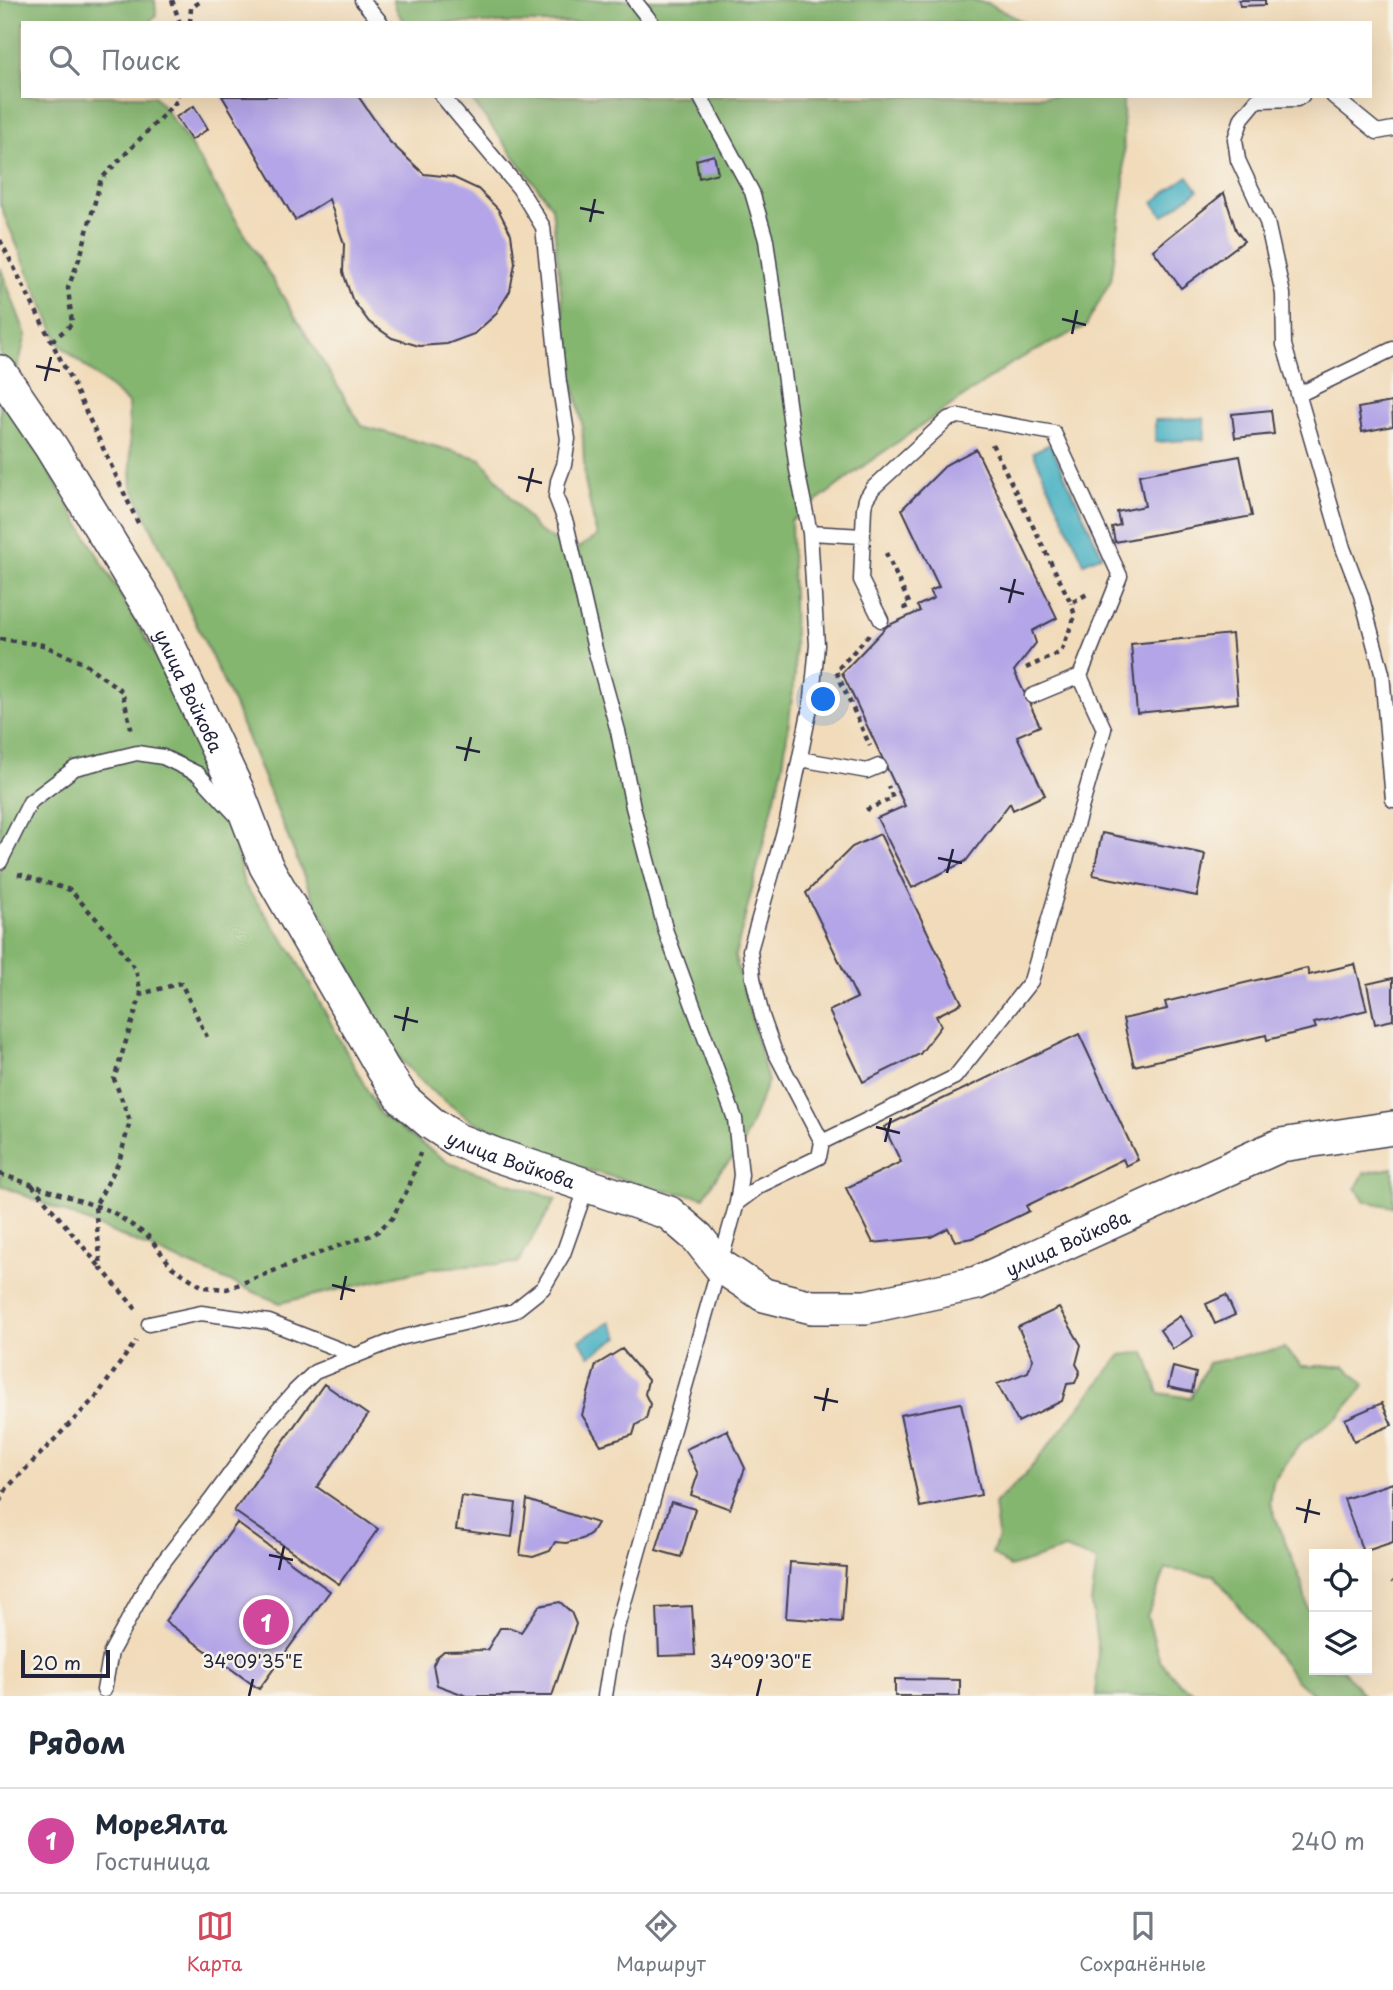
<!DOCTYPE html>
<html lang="ru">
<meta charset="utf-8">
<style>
body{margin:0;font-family:"Playpen Sans",sans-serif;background:#f2f2f3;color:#1f2937}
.controls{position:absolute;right:21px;bottom:21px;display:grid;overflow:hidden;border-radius:0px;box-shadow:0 7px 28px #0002}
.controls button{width:63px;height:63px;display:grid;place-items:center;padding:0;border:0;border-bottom:2px solid #e0e1e3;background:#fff;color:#1f2937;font:35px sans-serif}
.scale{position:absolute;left:21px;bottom:18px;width:89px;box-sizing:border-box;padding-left:7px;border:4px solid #22223b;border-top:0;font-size:19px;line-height:24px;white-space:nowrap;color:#22223b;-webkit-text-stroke:5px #f7f3e8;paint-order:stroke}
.you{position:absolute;left:824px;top:700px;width:24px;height:24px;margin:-18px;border:5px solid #fff;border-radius:50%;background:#1a73e8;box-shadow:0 0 0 10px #1a73e833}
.badge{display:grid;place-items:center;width:46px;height:46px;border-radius:50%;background:#d1495b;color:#fff;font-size:23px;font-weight:700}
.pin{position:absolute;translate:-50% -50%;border:4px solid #fff;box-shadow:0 2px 7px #0006}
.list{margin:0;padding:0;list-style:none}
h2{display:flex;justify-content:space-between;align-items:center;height:91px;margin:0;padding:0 28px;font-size:30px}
h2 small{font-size:23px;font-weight:400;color:#747a83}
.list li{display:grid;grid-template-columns:46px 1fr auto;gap:21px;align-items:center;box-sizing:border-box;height:105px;padding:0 28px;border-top:2px solid #e0e1e3}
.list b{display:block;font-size:26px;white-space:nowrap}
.list p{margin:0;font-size:23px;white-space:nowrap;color:#747a83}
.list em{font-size:23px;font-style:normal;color:#747a83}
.icon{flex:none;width:38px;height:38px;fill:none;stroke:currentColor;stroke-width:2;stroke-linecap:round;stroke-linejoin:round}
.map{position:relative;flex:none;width:1393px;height:1696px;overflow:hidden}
.search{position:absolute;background:#fff;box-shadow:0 7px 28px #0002;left:21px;right:21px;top:21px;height:77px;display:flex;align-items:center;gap:18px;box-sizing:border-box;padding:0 24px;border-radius:0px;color:#747a83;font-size:26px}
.sheet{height:196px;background:#fff}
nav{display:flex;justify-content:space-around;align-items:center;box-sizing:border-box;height:98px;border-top:2px solid #e0e1e3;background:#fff;font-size:19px;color:#747a83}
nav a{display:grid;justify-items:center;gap:4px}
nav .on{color:#d1495b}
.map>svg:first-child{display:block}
.forest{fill:#85b670;stroke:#546c56;stroke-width:2}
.water{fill:#44b0c2;stroke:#33697e;stroke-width:2}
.building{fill:#b3a5e7}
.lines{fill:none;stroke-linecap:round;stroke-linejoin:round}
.service-casing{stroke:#413e4e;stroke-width:17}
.tertiary-casing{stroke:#413e4e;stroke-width:36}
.path{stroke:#413e4e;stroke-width:4.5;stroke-dasharray:5 5;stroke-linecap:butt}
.service{stroke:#fff;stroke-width:14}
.tertiary{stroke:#fff;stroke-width:33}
.ticks{fill:none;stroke:#22223b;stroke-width:2.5}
.labels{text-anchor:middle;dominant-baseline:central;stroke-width:5;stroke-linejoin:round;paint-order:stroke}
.street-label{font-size:18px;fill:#22223b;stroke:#f7f3e8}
.ticks-label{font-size:18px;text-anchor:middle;fill:#22223b;stroke:#f7f3e8;stroke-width:5;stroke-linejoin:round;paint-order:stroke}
</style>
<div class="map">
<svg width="1393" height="1696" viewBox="0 0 1393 1696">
<rect width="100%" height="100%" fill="#f7f3e8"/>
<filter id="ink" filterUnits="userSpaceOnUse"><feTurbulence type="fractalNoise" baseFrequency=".0143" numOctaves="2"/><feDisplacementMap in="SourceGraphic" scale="14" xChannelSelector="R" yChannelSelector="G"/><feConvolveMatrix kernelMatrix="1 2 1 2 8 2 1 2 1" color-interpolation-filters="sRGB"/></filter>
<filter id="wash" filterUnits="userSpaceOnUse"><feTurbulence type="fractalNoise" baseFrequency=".00686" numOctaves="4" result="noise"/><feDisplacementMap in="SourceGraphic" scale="28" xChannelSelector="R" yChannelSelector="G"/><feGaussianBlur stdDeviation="1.57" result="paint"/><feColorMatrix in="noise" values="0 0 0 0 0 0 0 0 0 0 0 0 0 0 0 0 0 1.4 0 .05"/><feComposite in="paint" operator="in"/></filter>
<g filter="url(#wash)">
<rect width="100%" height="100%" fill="#f1dbba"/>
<path class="forest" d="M0 0H155L156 15 148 23H23V96H154L162 105 188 141 362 426 481 459 537 530 573 551 597 536 585 481 582 422 568 359 552 207 469 96H1123L1124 187 1111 280 1086 326 1015 361 866 464 791 521 795 675 783 765 735 957 768 1081 740 1151 720 1171 704 1197 660 1190 569 1165 469 1119 429 1089 395 1054 312 896 234 705 132 486 128 403 60 345 6 220 0 204Z
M393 0H970L988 3 1025 23H406L398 13Z
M0 267 26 335 9 402 156 656 227 809 244 884 293 953 380 1114 449 1163 556 1199 518 1263 434 1268 280 1303 0 1185Z
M1393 1168V1207L1365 1201 1356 1188 1364 1173Z
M1284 1348 1302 1366H1345L1365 1385 1339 1416 1299 1445 1273 1482 1270 1503 1301 1581 1314 1633V1670H1343L1364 1696H1315L1298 1682 1214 1575 1166 1569 1147 1616 1160 1661 1181 1685 1202 1696H1096L1098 1649 1091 1603 1097 1561 1065 1549 1010 1567 992 1554 998 1537 994 1504 1025 1475 1121 1355 1145 1352 1159 1393 1191 1398 1208 1363Z"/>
<path class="water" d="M1188 176 1198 190 1163 216 1153 202Z
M1204 418 1205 439 1155 442V420Z
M1050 444 1102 555 1084 563 1033 452Z
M610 1322 619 1337 589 1356 580 1340Z"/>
<g id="blocks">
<path class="building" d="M1239 0H1265V5L1240 6Z
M222 96H358L390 142 424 174 452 177 478 189 498 209 511 234 515 263 510 291 495 315 474 334 447 344 419 346 392 338 369 322 352 299 343 272 344 244 329 199 295 220Z
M194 106 208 129 191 140 176 117Z
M714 155 718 173 699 178 696 160Z
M1224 193 1236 230 1244 241 1181 288 1153 250Z
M1392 402 1393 426 1362 432 1358 408Z
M1271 410 1274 434 1235 438 1232 414Z
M976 449 1057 618 1032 631 1036 643 1014 671 1040 726 1017 736 1045 795 1013 810 1010 803 966 861 912 888 877 818 905 806 842 673 887 626 920 611 917 606 934 598 930 591 939 587 902 509 947 464Z
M1240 456 1252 516 1115 542 1112 527 1120 525 1117 512 1145 506 1139 475Z
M1232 634 1238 703 1137 713 1131 644Z
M1102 833 1205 854 1197 896 1093 875Z
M880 834 962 1003 936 1016 941 1026 920 1054 863 1082 829 1011 857 998 806 893 852 847Z
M1355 964 1367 1010 1314 1023 1316 1028 1267 1040 1266 1035 1134 1066 1123 1019 1167 1009 1165 1002 1307 968 1309 975Z
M1393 978V1020L1375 1024 1367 984Z
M1079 1034 1138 1160 1126 1166 1123 1159 1026 1206 1029 1211 973 1238 955 1241 948 1228 931 1237 873 1243 846 1188 901 1162 884 1127Z
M1226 1295 1235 1315 1215 1324 1206 1304Z
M1059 1308 1081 1345 1076 1364 1080 1371 1075 1383 1067 1384 1062 1401 1018 1422 997 1384 1028 1372 1033 1359 1018 1327Z
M1180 1316 1193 1336 1173 1349 1160 1330Z
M622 1349 648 1380 645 1394 650 1404 646 1419 636 1425 633 1435 601 1445 582 1415 596 1365Z
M1173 1367 1196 1373 1192 1392 1168 1387Z
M324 1384 368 1415 317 1487 378 1529 339 1584 234 1511Z
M961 1403 981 1495 920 1507 900 1415Z
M1382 1403 1392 1425 1354 1441 1345 1419Z
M727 1430 745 1468 730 1509 691 1495 698 1474 686 1449Z
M1393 1483V1542L1363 1552 1344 1499Z
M461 1496 516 1503 512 1537 456 1530Z
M527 1500 597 1523 591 1533 582 1539 566 1543 555 1542 550 1551 533 1557 520 1555Z
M671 1502 695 1509 681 1557 656 1550Z
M237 1523 330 1591 259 1689 165 1621Z
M790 1562 846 1567 842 1622 786 1618Z
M560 1602 571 1612 576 1624 552 1696H467L437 1685 433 1665 437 1657 444 1651 487 1650 500 1628H511L521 1632 539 1606Z
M692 1606 695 1655 659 1656 657 1608Z
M895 1679 960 1680V1696H895Z"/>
</g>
</g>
<g filter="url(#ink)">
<use href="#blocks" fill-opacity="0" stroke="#413e4e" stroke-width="2"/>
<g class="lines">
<g class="service-casing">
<path id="service" d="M362 0 381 23
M634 0 652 23
M442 96 519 188 543 227 559 382 568 439 564 465 558 481 556 497 566 523 595 649 618 731 633 807 666 932 735 1119 741 1175 737 1203 615 1634 605 1696
M700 96 752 192 766 240 797 470 810 533 817 645 812 698 787 821 750 950 753 978 762 1016 774 1050 822 1142 819 1157 761 1185 737 1203
M1302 96 1297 99 1257 100 1242 118 1235 139 1238 160 1267 222 1283 294 1284 345 1343 548 1361 595 1382 673 1393 800
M1333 96 1377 132 1393 129
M1298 395 1393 349
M810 533 863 536
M1032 696 1080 676
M800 759 867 771 879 766
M0 862 30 802 75 768 137 753 163 757 198 774 235 814
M822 1142 955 1077 1031 981 1104 729 1080 676 1120 576 1054 433 959 416 948 419 873 488 866 499 864 508 861 580 881 620
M149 1324 201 1313 269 1322 356 1356
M104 1690 111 1652 151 1578 211 1500 267 1423 295 1391 315 1372 400 1338 514 1311 543 1288 563 1254 587 1186"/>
</g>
<g class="tertiary-casing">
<g id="tertiary">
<path id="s1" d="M0 372 51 447 153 613 237 790 266 866 383 1069 403 1099 431 1123 457 1140 496 1155 669 1213 698 1238 719 1265 764 1295 812 1307H866L977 1283 1281 1145 1393 1128"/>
</g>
</g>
<path class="path" d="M172 0 180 23
M190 23 191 8 202 0
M0 240 73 384 139 525
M52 341 72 324 68 288 81 254 101 179 177 101 178 96
M992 444 1071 603 1089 593
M886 553 910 605 900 610
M869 635 836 671 870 746
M0 639 43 645 85 664 122 691 132 732
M1026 668 1061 652 1075 616 1071 603
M866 810 893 798 888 786
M18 874 70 890 111 935 136 970 141 994
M0 1174 111 1211 148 1236 172 1267 203 1287 227 1289 335 1247 375 1234 392 1218 409 1187 420 1153
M32 1185 100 1267
M136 1309 101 1268 95 1206 119 1162 130 1121 114 1079 141 994 181 983 207 1037
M0 1501 7 1488 96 1397 136 1341
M1392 1581 1393 1582"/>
<use href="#service" class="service"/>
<use href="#tertiary" class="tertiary"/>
</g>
</g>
<path class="ticks" d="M580 208 604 213M590 222 595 199M1062 319 1086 325M1072 334 1077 310M36 366 60 371M45 381 51 357M518 477 542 483M527 492 533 468M1000 588 1024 594M1009 603 1015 579M456 747 480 752M465 761 471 737M938 858 962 863M947 873 953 849M394 1016 418 1022M403 1031 408 1007M876 1127 900 1133M885 1142 891 1118M332 1285 355 1291M341 1300 346 1276M814 1397 838 1402M823 1411 828 1388M1296 1508 1320 1514M1305 1523 1310 1499M269 1555 293 1560M279 1570 284 1546M249 1696 253 1679M757 1696 761 1679"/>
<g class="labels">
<g class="street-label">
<text stroke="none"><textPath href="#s1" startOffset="371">улица Войкова</textPath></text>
<text stroke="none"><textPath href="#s1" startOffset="959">улица Войкова</textPath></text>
<text stroke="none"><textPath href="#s1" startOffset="1568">улица Войкова</textPath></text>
</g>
</g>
<g class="ticks-label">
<text x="253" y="1668">34°09'35"E</text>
<text x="761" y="1668">34°09'30"E</text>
</g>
</svg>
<div class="controls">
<button><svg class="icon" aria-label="locate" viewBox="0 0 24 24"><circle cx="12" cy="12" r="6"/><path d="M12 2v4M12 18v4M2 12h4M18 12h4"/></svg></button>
<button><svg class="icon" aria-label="layers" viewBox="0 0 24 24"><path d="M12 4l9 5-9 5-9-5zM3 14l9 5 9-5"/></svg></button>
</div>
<div class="scale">20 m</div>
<div class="you"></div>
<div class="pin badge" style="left:266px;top:1622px;background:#d1479c">1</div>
<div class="search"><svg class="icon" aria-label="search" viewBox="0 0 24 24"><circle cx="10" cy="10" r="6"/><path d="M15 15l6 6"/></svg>Поиск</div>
</div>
<section class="sheet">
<h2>Рядом<small></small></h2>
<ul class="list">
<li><span class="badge" style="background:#d1479c">1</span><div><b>МореЯлта</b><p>Гостиница</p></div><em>240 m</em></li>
</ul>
</section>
<nav>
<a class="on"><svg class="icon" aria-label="map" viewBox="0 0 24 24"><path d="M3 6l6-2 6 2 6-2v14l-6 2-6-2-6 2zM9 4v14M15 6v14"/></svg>Карта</a>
<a><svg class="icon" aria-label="directions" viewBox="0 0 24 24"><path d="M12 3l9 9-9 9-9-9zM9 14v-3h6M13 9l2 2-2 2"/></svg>Маршрут</a>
<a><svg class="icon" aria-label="saved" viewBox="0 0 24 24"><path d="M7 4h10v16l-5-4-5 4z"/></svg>Сохранённые</a>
</nav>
